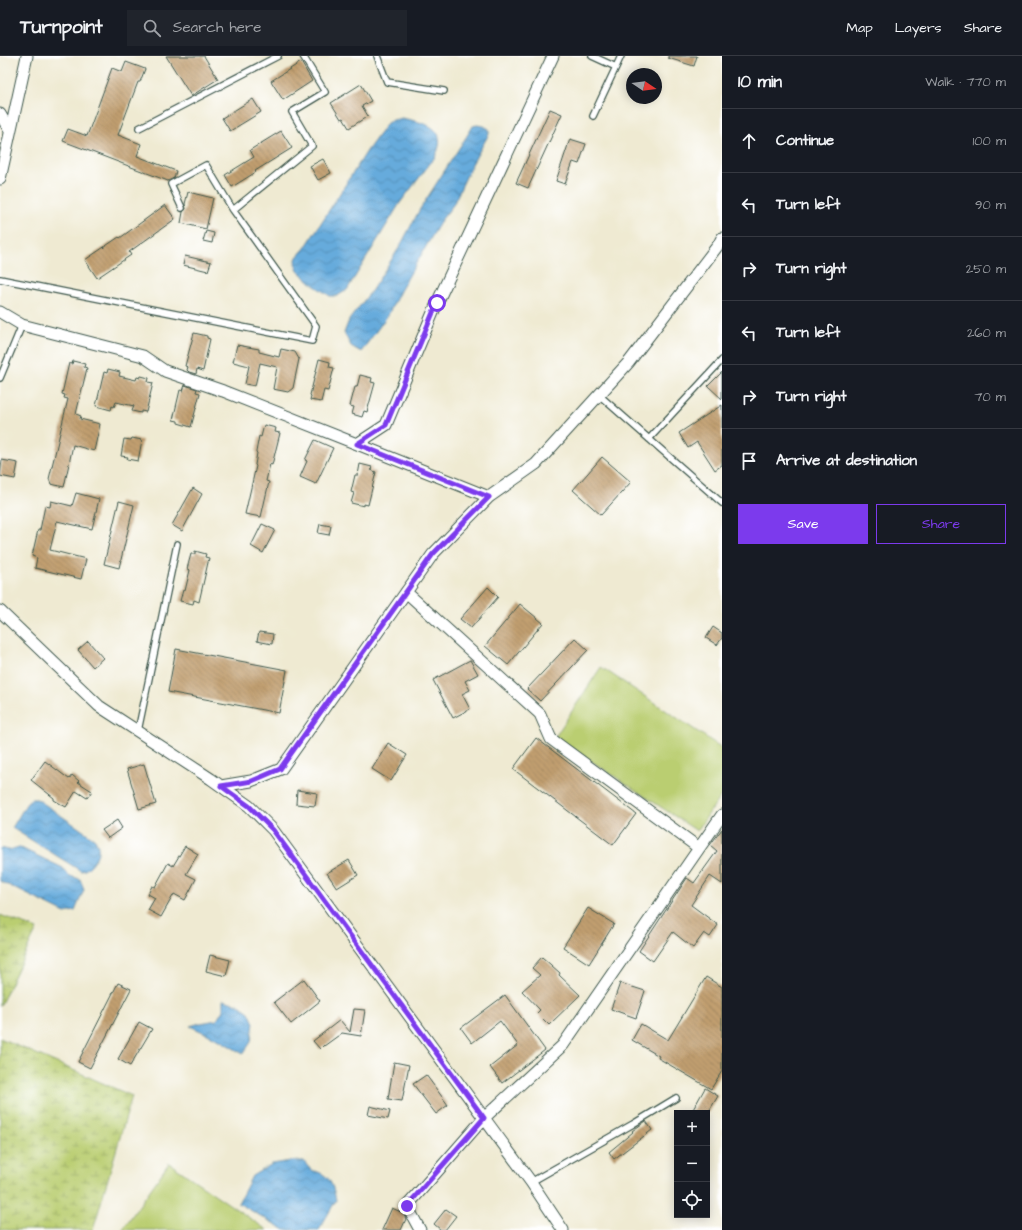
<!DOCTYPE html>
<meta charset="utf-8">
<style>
body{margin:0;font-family:"Architects Daughter",sans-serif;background:#20242c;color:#f1f3f6}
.controls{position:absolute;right:12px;bottom:12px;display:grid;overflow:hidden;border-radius:0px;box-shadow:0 2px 10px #0003}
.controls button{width:36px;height:36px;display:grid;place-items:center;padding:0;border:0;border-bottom:1px solid #363941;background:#171b24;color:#f1f3f6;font:20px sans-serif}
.compass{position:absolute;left:626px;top:12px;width:36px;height:36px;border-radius:50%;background:#171b24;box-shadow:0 2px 10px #0003;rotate:103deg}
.stop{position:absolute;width:12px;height:12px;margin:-9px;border:3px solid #7c3aed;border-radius:50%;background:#fff}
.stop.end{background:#7c3aed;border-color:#fff;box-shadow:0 1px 4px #0008}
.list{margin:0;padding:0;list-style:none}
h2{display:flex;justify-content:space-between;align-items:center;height:52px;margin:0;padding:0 16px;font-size:17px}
h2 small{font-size:13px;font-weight:400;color:#9ea1a6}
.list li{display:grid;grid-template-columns:26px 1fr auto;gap:12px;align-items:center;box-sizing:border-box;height:64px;padding:0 16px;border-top:1px solid #363941}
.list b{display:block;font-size:15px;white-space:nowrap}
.list em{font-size:13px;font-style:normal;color:#9ea1a6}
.actions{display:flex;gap:8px;padding:12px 16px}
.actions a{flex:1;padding:9px 0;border:1px solid #7c3aed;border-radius:0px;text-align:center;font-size:14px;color:#7c3aed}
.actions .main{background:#7c3aed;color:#fff}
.icon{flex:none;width:22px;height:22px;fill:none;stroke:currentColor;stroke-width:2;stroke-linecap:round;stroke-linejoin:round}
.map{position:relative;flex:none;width:722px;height:1174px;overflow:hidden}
header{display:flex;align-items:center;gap:24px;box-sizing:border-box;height:56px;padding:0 20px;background:#171b24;border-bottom:1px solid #363941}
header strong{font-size:19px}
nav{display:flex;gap:22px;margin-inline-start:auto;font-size:14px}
.search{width:280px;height:36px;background:#20242c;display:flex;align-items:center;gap:10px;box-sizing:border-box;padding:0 14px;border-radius:0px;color:#9ea1a6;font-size:15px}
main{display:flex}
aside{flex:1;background:#171b24}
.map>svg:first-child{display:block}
.wetland{fill:url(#wetland-marsh);stroke:#6c8652}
.green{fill:#bace71;stroke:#6c8652}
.water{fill:url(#water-waves);stroke:#427488}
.building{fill:url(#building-back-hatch)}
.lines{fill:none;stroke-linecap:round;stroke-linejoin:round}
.service-casing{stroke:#3e574c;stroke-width:8}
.minor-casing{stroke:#3e574c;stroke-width:13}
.service{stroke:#fff;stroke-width:5.5}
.minor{stroke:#fff;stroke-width:11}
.route{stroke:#7c3aed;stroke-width:5}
</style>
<header>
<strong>Turnpoint</strong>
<div class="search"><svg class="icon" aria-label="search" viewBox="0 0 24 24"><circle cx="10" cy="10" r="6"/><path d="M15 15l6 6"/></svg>Search here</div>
<nav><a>Map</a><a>Layers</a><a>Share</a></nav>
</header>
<main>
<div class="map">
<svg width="722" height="1174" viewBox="0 0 722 1174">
<defs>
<pattern id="wetland-marsh" width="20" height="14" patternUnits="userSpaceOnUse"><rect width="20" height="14" fill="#bace71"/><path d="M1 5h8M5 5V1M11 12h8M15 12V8" fill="none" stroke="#97a85e"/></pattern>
<pattern id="water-waves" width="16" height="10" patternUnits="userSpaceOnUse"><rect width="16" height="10" fill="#66abdc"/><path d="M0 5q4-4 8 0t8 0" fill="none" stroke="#538cb3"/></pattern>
<pattern id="building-back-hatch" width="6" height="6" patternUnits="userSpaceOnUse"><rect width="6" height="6" fill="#c19f70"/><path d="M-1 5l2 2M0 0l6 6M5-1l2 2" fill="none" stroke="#9c835d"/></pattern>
</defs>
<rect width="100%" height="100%" fill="#fff"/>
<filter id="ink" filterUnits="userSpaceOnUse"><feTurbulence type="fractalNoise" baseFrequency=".025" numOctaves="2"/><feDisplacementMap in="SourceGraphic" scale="8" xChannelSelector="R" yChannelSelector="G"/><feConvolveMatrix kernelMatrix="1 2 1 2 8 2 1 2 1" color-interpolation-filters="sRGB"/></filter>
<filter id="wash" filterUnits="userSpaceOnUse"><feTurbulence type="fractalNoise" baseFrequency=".012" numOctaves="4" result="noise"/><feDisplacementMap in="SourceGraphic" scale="16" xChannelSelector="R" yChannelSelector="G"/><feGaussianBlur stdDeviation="0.9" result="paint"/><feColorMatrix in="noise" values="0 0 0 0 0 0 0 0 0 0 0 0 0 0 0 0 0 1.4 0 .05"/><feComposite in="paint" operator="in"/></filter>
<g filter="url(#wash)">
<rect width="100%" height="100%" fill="#efead2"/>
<path class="wetland" d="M0 859 37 873 0 950Z
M0 982 132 1040 93 1174H0Z"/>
<path class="green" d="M601 611 722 692V738L697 775 555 681Z
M169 1107 267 1174H122Z"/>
<path class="water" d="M402 62C425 67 450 71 435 101L400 147 347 234 337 240H330L315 230 298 215 295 207 297 201 305 192 367 95 387 67 393 64Z
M477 69 484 70 489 73V78L472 108 453 149 442 163 400 235 388 259 361 296 351 290 344 277 349 264 372 234 399 192 420 153 470 75 473 70Z
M31 743H37L95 783C97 787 99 791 98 796 97 803 88 815 81 815L12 772 28 745Z
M19 791 63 812C67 820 72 821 80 823L84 834 75 855 65 857 0 825V792L9 794Z
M223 944 238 948 249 956 254 967 251 986 243 998 218 983 190 970 200 967 217 964 223 954Z
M291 1105H304C313 1119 313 1112 324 1119 332 1124 334 1135 336 1144L319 1174H285L238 1147 252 1120 272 1108Z"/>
<g id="blocks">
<path class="building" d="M166 0H204L218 23 191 40Z
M668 0H697L694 10 668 2Z
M126 6 145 13 140 26H138L118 79 141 88 137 100 176 115 174 122 168 125 63 85 68 73 87 80 112 12 122 16Z
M301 6 312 25 283 44 271 25Z
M361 28 371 45 362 50 368 60 349 72 343 62 341 63 331 47Z
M253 43 261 56 230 75 222 62Z
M550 53 562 58 528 132 516 127Z
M281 75 292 92 255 115 256 116 232 131 225 119 254 101 250 94Z
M570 83 586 88 579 108 573 106 565 128 556 125Z
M323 103 331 117 318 124 310 110Z
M188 136 213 142 206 173 181 167 183 156 186 153 185 148Z
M165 149 175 163 129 196 131 199 97 222 85 204 119 181 120 182Z
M206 175 214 177 212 187 203 185Z
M185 200 211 206 208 215 183 209Z
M194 277 207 280V282L210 283 203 315 197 313 196 318 189 316 187 314 188 311 185 310Z
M237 289 259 293V296L279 301 281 293 295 296 299 303 293 332 288 336 273 333 277 311 260 307 255 330 245 328 249 310 233 306Z
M319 303 330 306 329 311 334 312 328 335 324 334 321 346 310 344 311 340 310 339Z
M73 305 85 308 84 311 87 312 76 358 81 360 80 363 100 368 94 395 73 389 64 431 51 428 49 423 68 343 64 342 65 339 62 338 69 307 72 308Z
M108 313 120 316 119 320 136 324 137 321 140 322 141 320 149 322 148 326 153 327 146 356 141 355V357L132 355 134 350 116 346 114 351 112 350 111 354 96 350 104 316 107 317Z
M722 316V343L708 330Z
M360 319 372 322 371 326 375 327 367 356 364 355 362 361 352 358 354 351 350 350 355 331H357Z
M185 329 197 333 196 336 200 337 191 371 178 367V365L173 364 180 334 183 335Z
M722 349V409L715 414 697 386 688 392 679 377Z
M264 369 276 372 275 376 280 377 272 409 270 408 266 425 269 426 261 461 245 458 256 410 255 409 257 397 256 396 259 380 261 381Z
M132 382 142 384 138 405 127 403 128 401 121 400 124 383 131 384Z
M315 384 333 392 316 428 300 421 307 405 305 404Z
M602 401 631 426 601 459 573 434Z
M2 404 18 407 15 423 0 420Z
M360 408 372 411 371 414 376 416 368 449 364 448V450L351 447 354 437 351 436 355 419H358Z
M193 432 202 438 182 475 172 469Z
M76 437 99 443 92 473 57 465 50 494 86 503 81 523 35 512 37 502 32 500 38 474H40L45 450 50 451 51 445 72 450Z
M119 445 134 449 119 512 104 508Z
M262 468 275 474 263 497 251 490Z
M320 468 331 470 329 479 318 477Z
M195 495 206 498 205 501 209 502 199 546 194 544 193 548 180 545 183 534 185 535 190 514 187 513 191 498H195Z
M488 531 498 541 471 572 460 563Z
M520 548 543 567 508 609 485 590Z
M713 571 722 577V582L717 589 706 582Z
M259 576 273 578 272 588 257 585Z
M575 582 588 594 540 645 527 633Z
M88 585 103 602 93 611 78 594Z
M176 593 287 614 279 657 168 636Z
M470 604 478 618 465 625 470 634 462 638 470 653 453 662 433 624Z
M536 682 636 758 613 789 513 713Z
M388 687 407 699 391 725 372 713Z
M45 705 69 723 72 719 79 725 78 726 92 735 87 742 76 735 66 751 54 744V742L31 724Z
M144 708 156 748 139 753 127 713Z
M297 734 317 737 315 750 296 748Z
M117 764 122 772 108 782 102 774Z
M722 773V828L710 820 691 849 718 869 710 881 704 877 693 892 673 876 653 905 639 895 687 822 694 827 717 795 710 789Z
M185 790 198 798 186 818 196 823 185 844 174 838 161 861 148 854 155 842 148 838 152 830 155 831 168 807 173 810Z
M349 804 358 819 337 832 327 817Z
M588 852 614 868 589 908 563 891Z
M210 899 230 904 226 920 206 915Z
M542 901 560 917 559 919 580 939 549 969 537 957 540 954 522 935 540 919 532 912Z
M706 921 722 931V1015L711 1033 658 1002 659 1000 632 984 641 968 668 984Z
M304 923 320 945 291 968 274 946Z
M118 927 131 933 90 1012 78 1006Z
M620 927 645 935 636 962 611 953Z
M505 939 545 994 502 1027 490 1011 518 989 500 965 472 987 461 972Z
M354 953 365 954 361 980 342 977 324 990V989L320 993 313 985 340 964 350 976Z
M139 966 152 973 130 1010 118 1003Z
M394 1006 409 1009 402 1045 388 1043Z
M426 1019 448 1049 436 1058 413 1028Z
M705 1032 718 1040 712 1050 708 1057H691Z
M370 1050 390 1055 388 1063 368 1059Z
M646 1065 652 1074 614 1103 609 1096 633 1076 632 1075Z
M392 1152 403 1157 406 1163 401 1174H382Z
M446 1153 456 1160 445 1174H441L434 1168Z"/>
</g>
</g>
<g filter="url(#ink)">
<use href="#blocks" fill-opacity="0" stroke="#3e574c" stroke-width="1"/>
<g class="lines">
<g class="service-casing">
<path id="service" d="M377 0 387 26 444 35
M592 0 616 11 621 0
M593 60 616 11
M139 72 278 0
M182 152 171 128 206 109 233 154
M0 223 312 285 316 270 233 154 312 90 292 56 325 36 303 0
M0 322 22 269
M599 339 722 447
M649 383 722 304
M138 675 177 488
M531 1126 633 1068 676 1042"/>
</g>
<g class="minor-casing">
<path id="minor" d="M0 58 10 75
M0 123 27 0
M0 256 22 269 143 300 165 315 223 335 357 388
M489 441 357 388 386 369 437 247 553 0
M406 536 540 658 551 683 699 792
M0 555 99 650 211 723 249 750 273 774 531 1126 563 1174
M221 730 251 725 281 713 433 498 489 441 536 408 629 306 719 188 722 182
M420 1174 407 1150 484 1062 563 989 722 759"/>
</g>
<use href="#service" class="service"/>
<use href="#minor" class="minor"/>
</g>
</g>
<g class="lines" filter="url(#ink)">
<path class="route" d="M407 1150 484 1062 273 774 249 750 221 730 252 725 280 713 433 498 489 441 357 388 386 369 437 247"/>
</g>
</svg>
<div class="controls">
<button>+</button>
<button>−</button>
<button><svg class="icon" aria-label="locate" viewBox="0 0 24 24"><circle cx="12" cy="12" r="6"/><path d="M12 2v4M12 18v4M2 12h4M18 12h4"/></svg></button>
</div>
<svg class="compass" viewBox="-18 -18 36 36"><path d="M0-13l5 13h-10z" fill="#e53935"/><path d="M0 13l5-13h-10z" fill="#9ea1a6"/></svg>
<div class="stop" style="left:437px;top:247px"></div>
<div class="stop end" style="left:407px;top:1150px"></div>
</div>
<aside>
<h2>10 min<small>Walk · 770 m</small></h2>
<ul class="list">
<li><svg class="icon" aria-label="ahead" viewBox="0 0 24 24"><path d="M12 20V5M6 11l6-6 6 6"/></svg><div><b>Continue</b></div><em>100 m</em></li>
<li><svg class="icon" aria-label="left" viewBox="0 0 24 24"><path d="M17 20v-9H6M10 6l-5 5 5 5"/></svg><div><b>Turn left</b></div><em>90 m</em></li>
<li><svg class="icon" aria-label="right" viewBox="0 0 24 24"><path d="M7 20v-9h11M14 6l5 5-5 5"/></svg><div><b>Turn right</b></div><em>250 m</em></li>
<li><svg class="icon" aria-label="left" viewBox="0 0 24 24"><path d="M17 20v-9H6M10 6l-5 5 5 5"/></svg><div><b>Turn left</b></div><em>260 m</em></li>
<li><svg class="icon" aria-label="right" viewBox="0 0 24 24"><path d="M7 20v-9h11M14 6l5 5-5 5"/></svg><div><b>Turn right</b></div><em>70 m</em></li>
<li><svg class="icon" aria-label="arrive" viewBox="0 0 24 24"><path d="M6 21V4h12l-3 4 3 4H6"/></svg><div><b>Arrive at destination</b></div></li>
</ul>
<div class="actions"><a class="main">Save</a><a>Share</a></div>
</aside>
</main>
